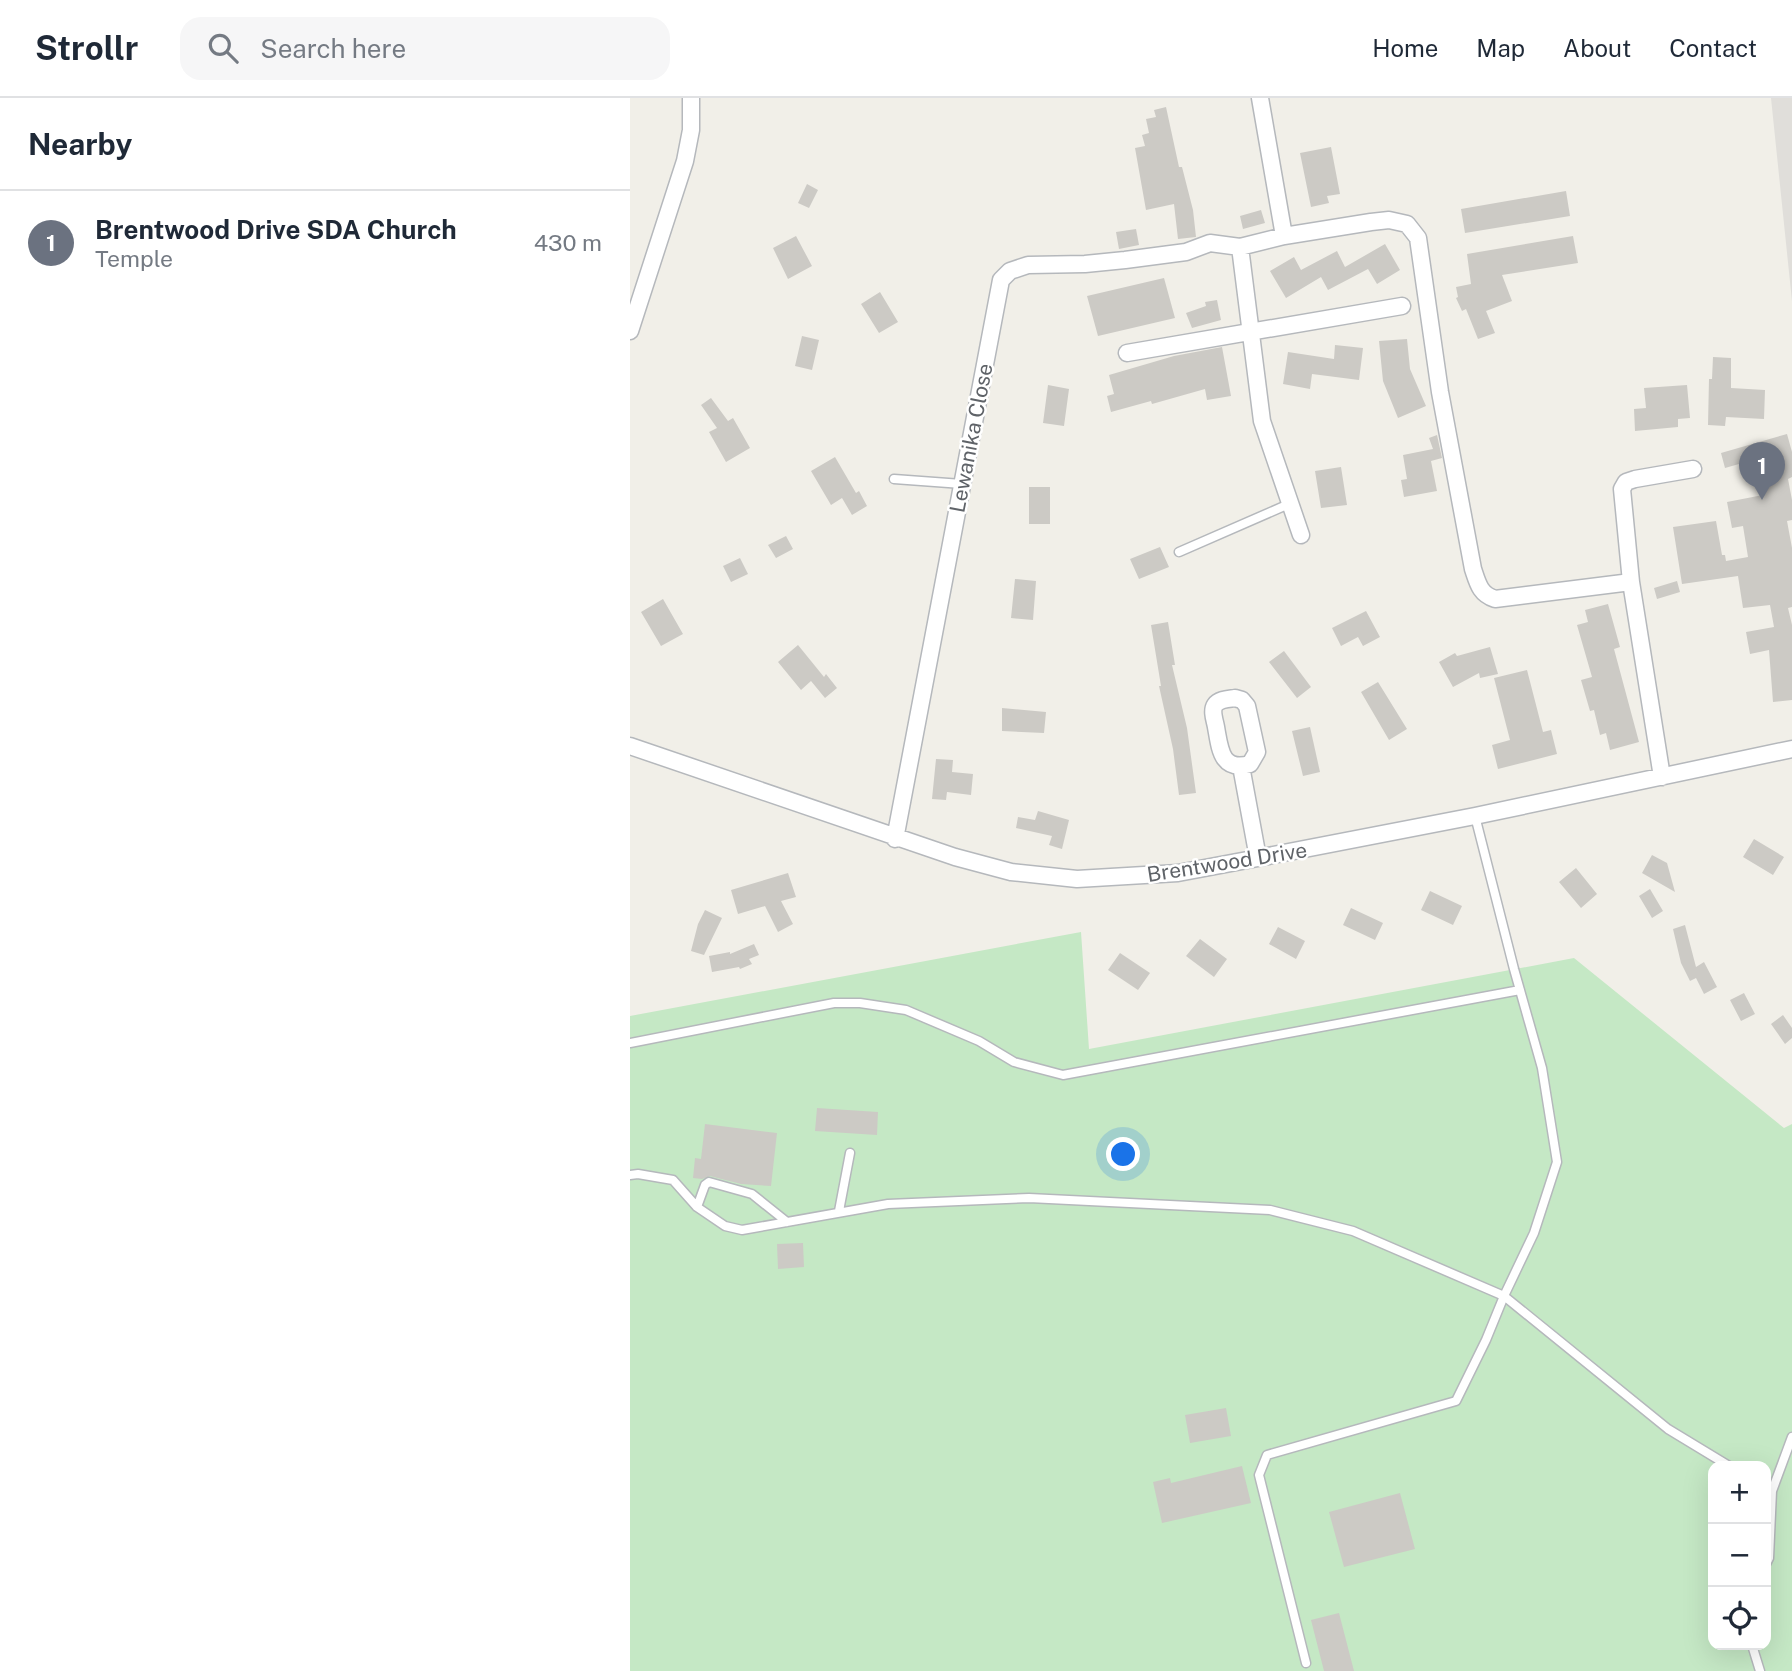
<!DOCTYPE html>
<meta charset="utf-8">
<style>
body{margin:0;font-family:"Public Sans",sans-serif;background:#f6f6f7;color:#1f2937}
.controls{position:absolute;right:21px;bottom:21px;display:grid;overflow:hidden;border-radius:14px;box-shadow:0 7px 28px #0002}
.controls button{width:63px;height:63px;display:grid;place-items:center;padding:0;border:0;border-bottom:2px solid #e0e1e3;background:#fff;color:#1f2937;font:35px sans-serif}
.you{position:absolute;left:494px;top:1057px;width:24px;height:24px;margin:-18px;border:5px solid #fff;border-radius:50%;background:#1a73e8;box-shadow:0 0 0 10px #1a73e833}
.badge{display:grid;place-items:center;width:46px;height:46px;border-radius:50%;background:#d93025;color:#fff;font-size:23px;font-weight:700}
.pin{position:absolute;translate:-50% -58px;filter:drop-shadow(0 2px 4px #0008)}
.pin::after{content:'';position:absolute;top:37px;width:24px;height:21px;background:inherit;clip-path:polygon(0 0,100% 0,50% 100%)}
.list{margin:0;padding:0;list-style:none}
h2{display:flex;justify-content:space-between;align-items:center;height:91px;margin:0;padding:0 28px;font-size:30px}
h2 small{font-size:23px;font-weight:400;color:#747a83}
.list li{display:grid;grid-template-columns:46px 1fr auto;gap:21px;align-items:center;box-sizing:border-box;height:105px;padding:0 28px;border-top:2px solid #e0e1e3}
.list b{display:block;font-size:26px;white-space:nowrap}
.list p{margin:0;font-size:23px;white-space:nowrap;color:#747a83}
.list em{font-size:23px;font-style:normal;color:#747a83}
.icon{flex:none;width:38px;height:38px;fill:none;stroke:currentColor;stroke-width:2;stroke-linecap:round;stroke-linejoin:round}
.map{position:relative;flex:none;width:1162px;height:1573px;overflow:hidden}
header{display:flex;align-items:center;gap:42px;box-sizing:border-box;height:98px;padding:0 35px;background:#fff;border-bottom:2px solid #e0e1e3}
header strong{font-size:33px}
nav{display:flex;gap:38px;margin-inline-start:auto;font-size:24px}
.search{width:490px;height:63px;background:#f6f6f7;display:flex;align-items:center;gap:18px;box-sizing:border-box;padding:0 24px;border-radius:21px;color:#747a83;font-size:26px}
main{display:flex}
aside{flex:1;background:#fff}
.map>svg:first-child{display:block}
.industrial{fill:#e0deda}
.green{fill:#c5e8c5;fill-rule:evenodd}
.building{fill:#cccac5}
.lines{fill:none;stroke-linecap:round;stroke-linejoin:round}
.lane-casing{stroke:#b5b8bc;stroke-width:11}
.street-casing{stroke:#b5b8bc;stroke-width:19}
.lane{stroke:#fff;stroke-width:8}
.street{stroke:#fff;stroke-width:16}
.labels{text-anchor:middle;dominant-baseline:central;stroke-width:5;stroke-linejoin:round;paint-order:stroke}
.street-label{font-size:21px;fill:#5f6368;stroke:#fff}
</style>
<header>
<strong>Strollr</strong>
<div class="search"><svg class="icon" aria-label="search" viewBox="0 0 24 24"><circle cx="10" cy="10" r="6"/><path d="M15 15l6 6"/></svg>Search here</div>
<nav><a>Home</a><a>Map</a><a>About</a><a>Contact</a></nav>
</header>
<main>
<aside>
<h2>Nearby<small></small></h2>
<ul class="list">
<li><span class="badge" style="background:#6b7280">1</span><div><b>Brentwood Drive SDA Church</b><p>Temple</p></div><em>430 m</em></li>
</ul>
</aside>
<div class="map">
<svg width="1162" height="1573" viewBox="0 0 1162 1573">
<rect width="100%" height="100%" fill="#f1efe8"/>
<path class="industrial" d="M1141 0H1162V203Z"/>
<path class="green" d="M451 834 459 951 944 860 1154 1030 1162 1026V1573H0V918ZM1083 1368H1136V1547H1083Z"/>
<path class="building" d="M536 9 549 69H552L563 112 566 139 548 141 544 106 516 112 505 50 515 48 512 37 519 35 516 21 526 19 524 12Z
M701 49 710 96 697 98 699 105 681 109 670 55Z
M177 86 188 92 179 110 168 105Z
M936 93 940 118 835 135 831 111Z
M631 112 635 125 613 131 610 118Z
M506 131 509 147 489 151 486 134Z
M166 138 182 168 158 181 143 150Z
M943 138 948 165 872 177 882 203 856 213 865 235 848 241 836 211 832 213 826 200 828 199 826 189 841 186 837 156Z
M755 146 770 172 747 186 738 171 698 192 691 179 656 200 640 173 664 159 671 172 707 153 715 169Z
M534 180 545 220 468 238 457 198Z
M250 194 268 224 249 235 231 206Z
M587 202 591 222 562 230 556 215 576 208 575 204Z
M172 238 189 242 182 272 165 268Z
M777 241 780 271 796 308 768 320 753 283 749 243Z
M705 247 733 250 729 282 682 276 680 291 653 286 658 254 704 261Z
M592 249 601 298 577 302 575 291 522 306 521 303 481 314 477 298 484 296 479 277 544 258Z
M1083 259 1101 260V290L1135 292 1134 321 1096 319 1095 328 1078 327 1079 281H1082Z
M418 287 439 291 434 328 413 325Z
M1057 287 1060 320 1048 321V329L1005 333 1004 311 1016 310 1014 290Z
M81 300 98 323 103 320 120 350 96 364 79 334 87 330 71 307Z
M1157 336 1162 354V379L1158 381 1162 402V422L1157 423 1162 450V509L1158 510 1162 527V602L1143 604 1139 552 1120 556 1116 534 1144 529 1140 507 1113 510 1108 478 1052 486 1043 429 1086 423 1092 457H1095L1096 463 1118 459 1113 428 1102 430 1097 404 1133 397 1123 362 1095 370 1091 355Z
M807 337 812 360 801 363 807 393 774 399 771 382 777 381 773 357 803 351 799 340Z
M205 359 226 395 229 393 237 408 222 417 212 400 201 407 181 373Z
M711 369 717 407 691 410 685 373Z
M399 389H420V426H399Z
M156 438 163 451 146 460 138 447Z
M530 449 539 469 509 481 500 461Z
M110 460 118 476 101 484 93 468Z
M385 481 406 483 403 522 381 520Z
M1047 483 1050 494 1027 501 1024 490Z
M33 501 53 536 31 548 11 514Z
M978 506 990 549 984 551 1009 644 980 652 976 635 970 637 964 612 960 613 951 582 962 579 947 527 958 524 955 512Z
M736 513 750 539 733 548 728 539 711 548 702 530Z
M538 524 545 567H542L557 630 566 695 549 697 543 651 529 588H531L521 527Z
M168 547 194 579 196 576 207 590 195 600 181 583 171 592 148 564Z
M860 549 868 576 850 580 849 575 823 589 809 564 825 555 827 558Z
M654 553 681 589 667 600 639 564Z
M897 572 913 634 921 632 927 656 868 671 862 647 880 642 864 580Z
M748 584 777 631 759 642 731 594Z
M372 610 416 614 414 635 372 633Z
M680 629 690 674 673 678 662 633Z
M306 661 323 662 322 674 343 676 341 697 317 694 316 702 302 701Z
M408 713 439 722 432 751 419 747 422 738 386 730 388 719 405 722Z
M1124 741 1154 759 1143 777 1113 759Z
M1022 757 1037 765 1045 794 1012 775Z
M946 770 967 796 951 810 929 784Z
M158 775 166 799 151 803 163 826 148 834 135 808 108 816 101 792Z
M1020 791 1033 813 1022 820 1009 798Z
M800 793 832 808 823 827 791 812Z
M721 810 753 825 745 842 713 827Z
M75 812 92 820 74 857 61 853 68 826Z
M1055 827 1066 869 1074 864 1087 889 1074 896 1066 880 1060 883 1051 865 1043 831Z
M648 829 675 843 666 861 639 846Z
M570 841 597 861 584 879 556 858Z
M124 846 129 857 119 861 122 866 110 871 109 869 82 874 79 858 100 854V856Z
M490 855 520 875 508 892 478 872Z
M1114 895 1125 916 1111 923 1100 902Z
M1153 917 1162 930V940L1155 946 1141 926Z
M187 1010 248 1014 247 1037 185 1033Z
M75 1026 147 1035 141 1088 111 1086 80 1078 72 1081 63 1080 65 1060 71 1061Z
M173 1145 174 1169 148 1171 147 1146Z
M596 1310 601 1338 560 1345 555 1317Z
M612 1368 621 1405 532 1425 523 1384 540 1380 541 1385Z
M770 1395 785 1451 714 1469 699 1414Z
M709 1515 724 1573H694L681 1522Z"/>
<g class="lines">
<g class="lane-casing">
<path id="lane" d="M264 381 332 386
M549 454 659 406
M0 945 204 905H230L276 912 349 943 384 964 433 977 890 892
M0 1077 8 1076 43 1082 67 1109 95 1128 112 1132 258 1106 399 1100 640 1112 723 1133 874 1198 904 1135 927 1064 912 970 884 871 845 718
M67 1109 75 1087 79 1084 122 1096 157 1124
M209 1113 220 1055
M1136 1389 1142 1393 1139 1460 1136 1466
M1142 1393 1162 1339
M1122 1547 1130 1573
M676 1565 629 1377 637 1357 826 1303 856 1242 874 1198 1038 1331 1099 1368"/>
</g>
<g class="street-casing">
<path id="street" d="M630 0 654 138
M610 149 632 323 671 437
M0 233 55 63 61 32V0
M497 255 772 208
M605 600 612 602 617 608 627 654 620 666C591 674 590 651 586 629 585 623 581 613 585 607 589 601 599 601 605 600Z
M0 648 325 759 381 774 447 781 548 775 628 760 845 718 1162 651
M611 668 628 760
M1032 679 1001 484 992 391 996 384 1005 381 1063 371
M265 741 371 182 380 173 398 167 455 166 495 162 556 154 580 145 610 149 654 138 741 124 759 122 777 126 788 140 810 294 843 471C848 486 850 496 865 501L1001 484"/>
</g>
<use href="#lane" class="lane"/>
<use href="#street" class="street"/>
</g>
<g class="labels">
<g class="street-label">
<text transform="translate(341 340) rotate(-79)">Lewanika Close</text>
<text transform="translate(597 764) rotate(-9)">Brentwood Drive</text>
</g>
</g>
</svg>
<div class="controls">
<button>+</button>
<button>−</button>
<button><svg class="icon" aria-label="locate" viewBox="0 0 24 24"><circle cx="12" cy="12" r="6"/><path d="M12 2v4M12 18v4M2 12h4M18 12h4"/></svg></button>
</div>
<div class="you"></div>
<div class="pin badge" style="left:1132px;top:402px;background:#6b7280">1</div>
</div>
</main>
